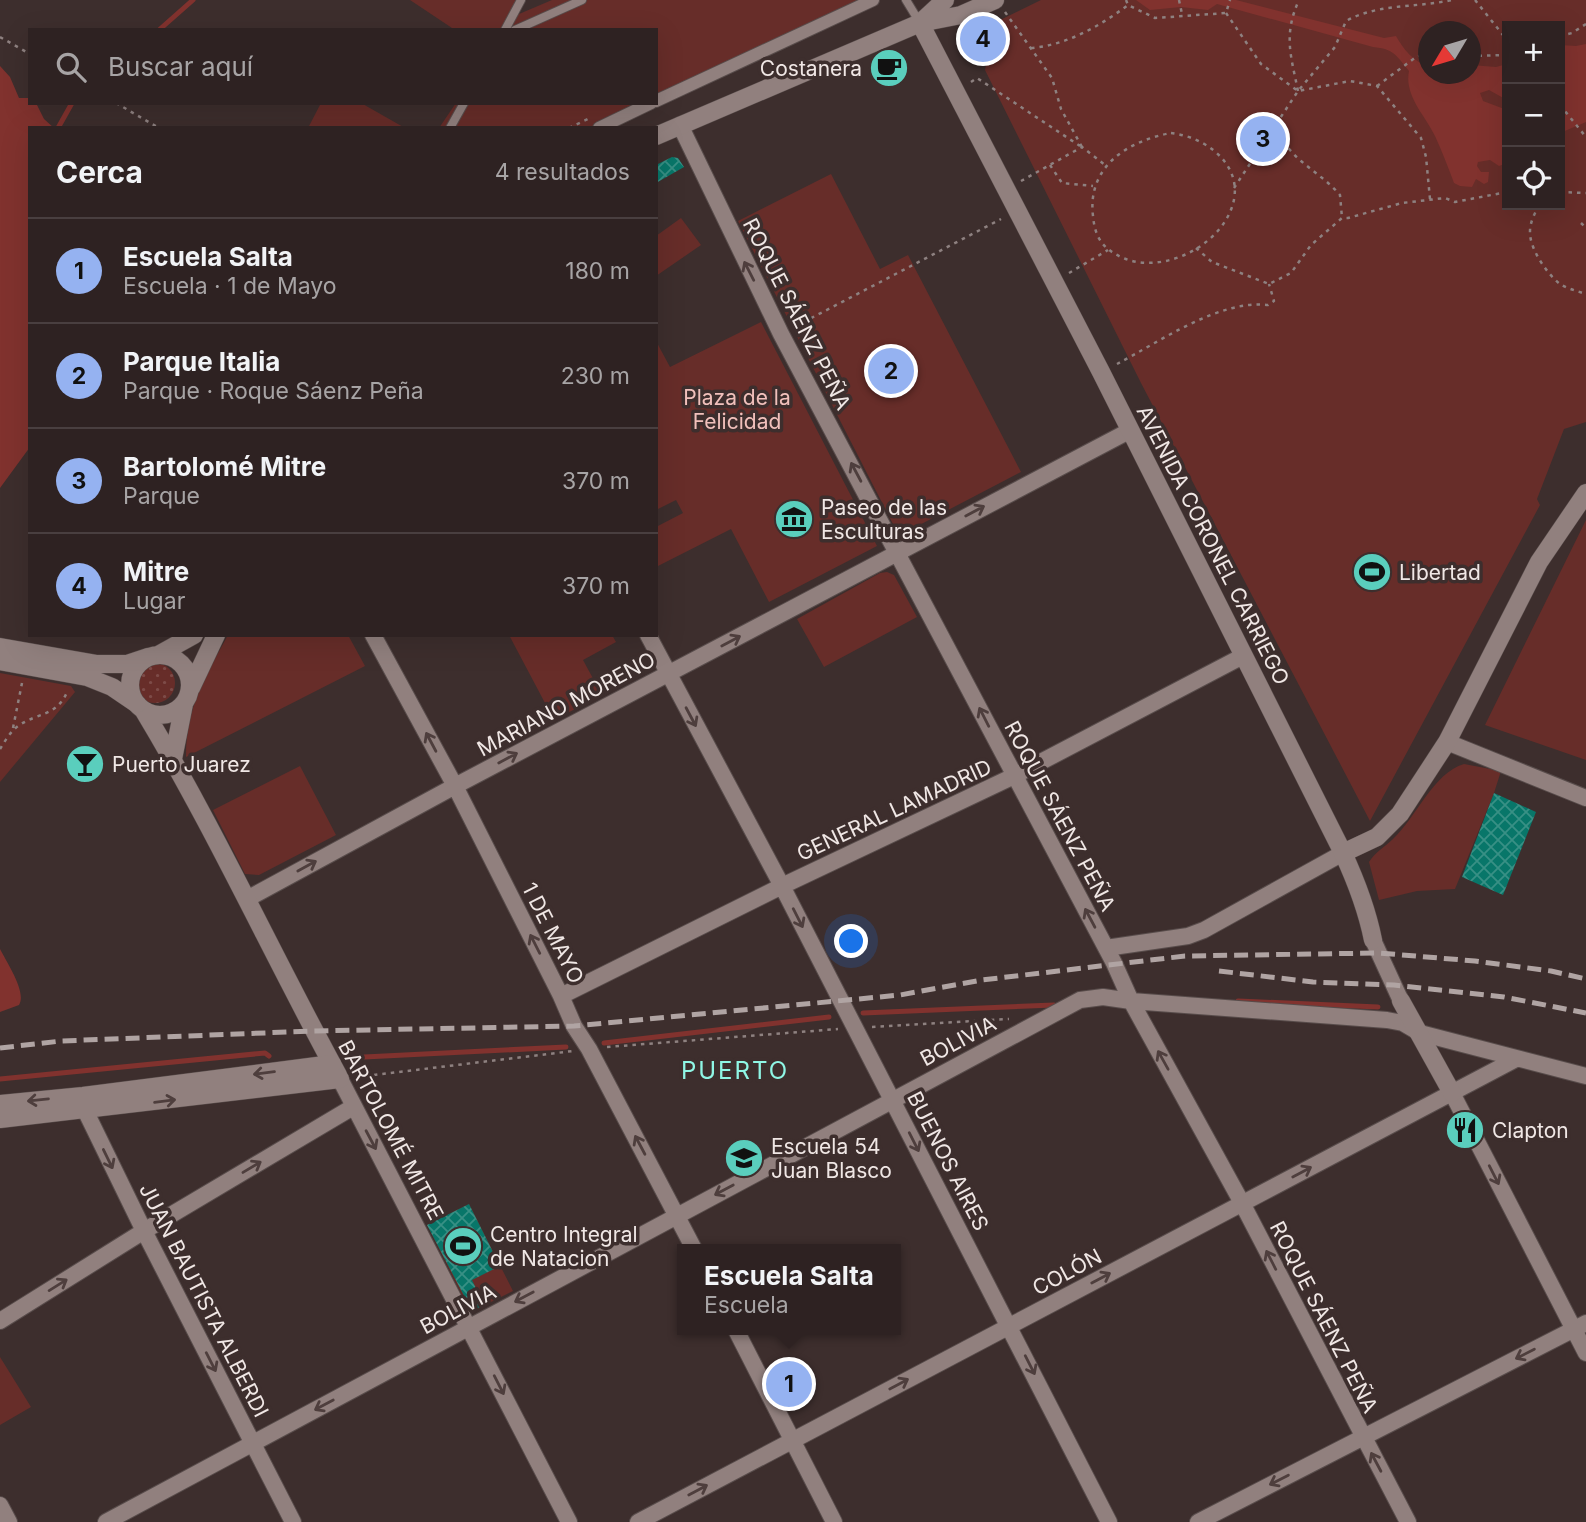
<!DOCTYPE html>
<html lang="es">
<meta charset="utf-8">
<style>
body{margin:0;font-family:Inter,sans-serif;background:#362a2a;color:#f1f3f6}
.controls{position:absolute;right:21px;top:21px;display:grid;overflow:hidden;border-radius:0px;box-shadow:0 7px 28px #0002}
.controls button{width:63px;height:63px;display:grid;place-items:center;padding:0;border:0;border-bottom:2px solid #493f40;background:#2e2222;color:#f1f3f6;font:35px sans-serif}
.compass{position:absolute;left:1418px;top:21px;width:63px;height:63px;border-radius:50%;background:#2e2222;box-shadow:0 7px 28px #0002;rotate:232deg}
.you{position:absolute;left:852px;top:942px;width:24px;height:24px;margin:-18px;border:5px solid #fff;border-radius:50%;background:#1a73e8;box-shadow:0 0 0 10px #1a73e833}
.badge{display:grid;place-items:center;width:46px;height:46px;border-radius:50%;background:#95b2f1;color:#111;font-size:23px;font-weight:700}
.pin{position:absolute;translate:-50% -50%;border:4px solid #fff;box-shadow:0 2px 7px #0006}
.popup{position:absolute;left:677px;top:1244px;width:224px;height:91px;box-sizing:border-box;display:grid;place-content:center;border-radius:0px;background:#2e2222;filter:drop-shadow(0 2px 5px #0005);font-size:23px;white-space:nowrap;color:#a7a4a5}
.popup b{font-size:26px;color:#f1f3f6}
.popup::after{content:'';position:absolute;left:50%;top:100%;margin-left:-14px;border:14px solid transparent;border-top-color:#2e2222}
.list{margin:0;padding:0;list-style:none}
h2{display:flex;justify-content:space-between;align-items:center;height:91px;margin:0;padding:0 28px;font-size:30px}
h2 small{font-size:23px;font-weight:400;color:#a7a4a5}
.list li{display:grid;grid-template-columns:46px 1fr auto;gap:21px;align-items:center;box-sizing:border-box;height:105px;padding:0 28px;border-top:2px solid #493f40}
.list b{display:block;font-size:26px;white-space:nowrap}
.list p{margin:0;font-size:23px;white-space:nowrap;color:#a7a4a5}
.list em{font-size:23px;font-style:normal;color:#a7a4a5}
.icon{flex:none;width:38px;height:38px;fill:none;stroke:currentColor;stroke-width:2;stroke-linecap:round;stroke-linejoin:round}
.map{position:relative;flex:none;width:1586px;height:1522px;overflow:hidden}
.search{position:absolute;background:#2e2222;box-shadow:0 7px 28px #0002;left:28px;top:28px;width:630px;height:77px;display:flex;align-items:center;gap:18px;box-sizing:border-box;padding:0 24px;border-radius:0px;color:#a7a4a5;font-size:26px}
.panel{position:absolute;background:#2e2222;box-shadow:0 7px 28px #0002;left:28px;top:126px;width:630px;height:511px;border-radius:0px}
.map>svg:first-child{display:block}
.green{fill:#672d29;fill-rule:evenodd}
.garden{fill:url(#garden-dots)}
.water{fill:#81322e}
.lines{fill:none;stroke-linecap:round;stroke-linejoin:round}
.stream{stroke:#81322e;stroke-width:5}
.building{fill:url(#building-cross-hatch)}
.service-casing{stroke:#584c4b;stroke-width:10}
.pedestrian-casing{stroke:#584c4b;stroke-width:14}
.minor-casing{stroke:#584c4b;stroke-width:18}
.tertiary-casing{stroke:#584c4b;stroke-width:19}
.secondary-casing{stroke:#584c4b;stroke-width:19}
.path{stroke:#8e8180;stroke-width:2.5;stroke-dasharray:3.5 5;stroke-linecap:butt}
.service{stroke:#91807e;stroke-width:8}
.pedestrian{stroke:#91807e;stroke-width:12}
.minor{stroke:#91807e;stroke-width:16}
.tertiary{stroke:#91807e;stroke-width:18}
.secondary{stroke:#91807e;stroke-width:18}
.rail{stroke:#b0a4a3;stroke-width:5;stroke-dasharray:14 7;stroke-linecap:butt}
.oneway{stroke:#4e3e3d}
.labels{text-anchor:middle;dominant-baseline:central;stroke-width:7;stroke-linejoin:round;paint-order:stroke}
.poi-label{font-size:21px;fill:#f0e7e5;stroke:#3d2e2d;text-anchor:start}
.street-label{font-size:21px;fill:#f0e7e5;stroke:#3d2e2d}
.park-label{font-size:21px;fill:#f1c0bb;stroke:#3d2e2d}
.quarter-label{font-size:24px;letter-spacing:2px;fill:#8ff6e5;stroke:#3d2e2d}
</style>
<div class="map">
<svg width="1586" height="1522" viewBox="0 0 1586 1522">
<defs>
<pattern id="garden-dots" width="8" height="8" patternUnits="userSpaceOnUse" patternTransform="scale(1.75)"><rect width="8" height="8" fill="#672d29"/><path d="M2 2h.1M6 6h.1" fill="none" stroke="#7d4b48" stroke-width="1.8" stroke-linecap="round"/></pattern>
<pattern id="building-cross-hatch" width="8" height="8" patternUnits="userSpaceOnUse" patternTransform="scale(1.75)"><rect width="8" height="8" fill="#087669"/><path d="M0 0l8 8M0 8l8-8" fill="none" stroke="#389085"/></pattern>
</defs>
<rect width="100%" height="100%" fill="#3d2e2d"/>
<path class="green" d="M410 0H517L502 30H455Z
M552 0H862L613 128H439L456 103H656V30H504L512 17Z
M1041 0H1586V422L1564 429 1537 499 1540 505 1370 821 1141 383 985 70 994 23ZM1507 26H1560V205H1507ZM1428 32H1470V74H1428Z
M321 103H361L405 128H308Z
M831 174 880 269 908 255 1021 472 906 532 900 531 893 524 738 221Z
M681 218 701 245 656 276V236Z
M761 322 877 546 769 602 731 529 656 567V527L683 513 676 500 656 510V341L670 367Z
M1586 520V760L1485 725Z
M887 572 894 575 917 617 824 667 797 619 880 573Z
M228 635H348L365 666 186 757C186 707 205 677 228 635Z
M509 635H612L616 642 583 660 602 695 554 720Z
M0 673 71 686 75 692 0 782Z
M1464 764 1501 771 1494 793 1455 889 1417 891 1379 900 1369 862C1376 851 1384 848 1393 839 1416 818 1433 773 1464 764Z
M300 766 336 835 259 875 245 874 213 810Z
M469 1204 513 1291 473 1311 469 1309 427 1225Z
M0 1357 31 1407 0 1425Z"/>
<path class="garden" d="M135 683a20 20 0 1 1 40 0a20 20 0 1 1-40 0Z"/>
<path class="water" d="M1136 0H1236L1384 38 1396 36C1403 49 1414 62 1428 66V74H1470L1471 65 1496 67 1507 64V100L1489 90 1480 93 1483 101 1507 110V163L1499 166 1490 160 1478 162 1477 166 1481 172H1489L1488 182 1484 184 1476 179 1472 187 1460 186 1454 183C1448 167 1442 151 1435 136 1425 115 1404 96 1409 71 1396 55 1394 49 1373 47L1217 4 1208 10 1181 7 1150 10Z
M1586 44V122L1560 133V45L1576 46Z
M0 66 10 77 19 98H30V103H36L44 119 54 128H30V447L0 488Z
M0 949C7 963 27 992 19 1005L0 1012Z"/>
<g class="lines">
<path class="stream" d="M159 30 193 0
M58 128 72 103
M1238 1001 1378 1007
M863 1013 1054 1005
M604 1043 829 1017
M344 1058 566 1047
M0 1079 265 1053 269 1056"/>
</g>
<path class="building" d="M672 157 678 158 684 167 656 183V165Z
M1494 793 1536 812 1503 895 1462 877Z
M469 1204 500 1266 472 1280 484 1305 472 1311 427 1225Z"/>
<g class="lines">
<g class="service-casing">
<path id="service" d="M906 0 920 23
M505 30 521 0
M515 30 582 0
M450 128 464 103"/>
</g>
<g class="pedestrian-casing">
<path id="pedestrian" d="M656 101 873 0
M599 128 651 103"/>
</g>
<g class="minor-casing">
<path id="minor" d="M680 125 781 334 1114 963 1131 1001 1242 1203 1408 1522
M373 635 455 786 561 996 574 1026 589 1049 694 1249
M648 635 782 886 1109 1522
M1447 742 1586 798
M247 899 455 786 1129 431
M1373 940 1401 1001
M1106 948 1188 936 1204 930 1343 853
M561 996 782 886 1014 776 1243 656
M340 1079 569 1522
M1452 1093 1586 1353
M84 1098 85 1110 144 1231 293 1522
M0 1321 144 1231 353 1107
M736 1330 834 1522
M0 1505 9 1522
M106 1522 1080 1000 1103 997 1131 1001 1387 1020 1403 1023 1420 1033 1586 1076
M638 1522 1516 1059
M1198 1522 1586 1323"/>
</g>
<g class="tertiary-casing">
<path id="tertiary" d="M920 23 1101 372 1343 853C1356 881 1367 910 1373 940
M920 23 945 0
M656 136 920 23 961 15 995 0
M130 685a30 30 0 1 1 60 0a30 30 0 1 1-60 0Z
M158 655 194 635
M191 688 216 635
M144 711C215 829 272 954 338 1075
M173 759 184 704
M1343 853 1377 837 1400 814 1447 742 1539 562 1586 493
M1401 1001 1452 1093"/>
</g>
<g class="secondary-casing">
<path id="secondary" d="M0 647 97 664H127L148 657
M0 661 87 677 112 687 137 704
M0 1104 83 1096 332 1064
M0 1119 340 1079"/>
</g>
<path class="path" d="M1126 0 1128 5 1155 18 1226 13 1230 0
M1179 0 1182 14
M1475 0 1507 40
M1005 12 1052 78 1061 109 1082 147
M1226 13 1261 64 1298 91 1350 81 1377 86 1421 138 1426 157 1430 199
M1560 36 1572 33 1586 24
M0 37 30 54
M1031 48C1067 45 1100 26 1128 5
M1470 56 1507 55
M971 82 977 78 1080 146
M1377 86 1416 57 1421 55H1428
M1298 91C1291 56 1283 35 1299 0
M116 103 159 128
M1560 105 1586 137
M1277 126C1286 159 1319 170 1340 195L1342 218
M569 128 588 119
M1171 133C1213 138 1252 174 1227 218 1208 252 1157 274 1121 257 1102 248 1095 237 1093 216 1087 167 1127 141 1171 133Z
M1050 165 1062 183 1093 186
M1021 181 1082 147 1105 165
M1234 188 1298 91 1335 47 1346 21C1379 3 1416 8 1452 0
M1560 192 1586 193
M1539 205C1535 213 1530 222 1530 231 1529 248 1547 274 1560 284 1568 289 1577 291 1586 294
M1581 223 1586 228
M1196 248 1212 262 1269 284 1291 273 1311 245 1342 218H1348L1402 203 1445 198 1455 202 1507 192
M1069 273 1108 250
M796 326 1001 219
M1117 364C1159 342 1220 299 1268 305L1274 301 1269 284
M13 728 22 683
M0 749C5 741 10 732 18 726 38 712 57 717 68 690
M872 1027 1009 1019
M607 1047 838 1029
M357 1077 573 1051"/>
<use href="#service" class="service"/>
<use href="#pedestrian" class="pedestrian"/>
<use href="#minor" class="minor"/>
<use href="#tertiary" class="tertiary"/>
<use href="#secondary" class="secondary"/>
<path class="rail" d="M1219 971 1313 982 1394 985 1504 997 1586 1013
M0 1048 61 1041 313 1031 574 1026 900 995 982 980 1185 956 1379 953 1475 961 1551 971 1586 979"/>
</g>
<defs><path id="oneway-shaft" d="M-6 0H5M1.5-3L5.5 0L1.5 3" fill="none" stroke-width="1.6" stroke-linecap="round" stroke-linejoin="round" transform="scale(1.75)"/></defs>
<g class="oneway">
<use href="#oneway-shaft" transform="translate(749 271) rotate(-117)"/>
<use href="#oneway-shaft" transform="translate(856 472) rotate(-118)"/>
<use href="#oneway-shaft" transform="translate(975 511) rotate(-28)"/>
<use href="#oneway-shaft" transform="translate(731 641) rotate(-28)"/>
<use href="#oneway-shaft" transform="translate(691 717) rotate(62)"/>
<use href="#oneway-shaft" transform="translate(984 717) rotate(-117)"/>
<use href="#oneway-shaft" transform="translate(431 742) rotate(-118)"/>
<use href="#oneway-shaft" transform="translate(508 758) rotate(-28)"/>
<use href="#oneway-shaft" transform="translate(307 866) rotate(-29)"/>
<use href="#oneway-shaft" transform="translate(798 918) rotate(63)"/>
<use href="#oneway-shaft" transform="translate(1090 918) rotate(-118)"/>
<use href="#oneway-shaft" transform="translate(535 944) rotate(-117)"/>
<use href="#oneway-shaft" transform="translate(1163 1060) rotate(-119)"/>
<use href="#oneway-shaft" transform="translate(264 1073) rotate(173)"/>
<use href="#oneway-shaft" transform="translate(38 1100) rotate(174)"/>
<use href="#oneway-shaft" transform="translate(165 1101) rotate(-7)"/>
<use href="#oneway-shaft" transform="translate(371 1140) rotate(62)"/>
<use href="#oneway-shaft" transform="translate(914 1142) rotate(63)"/>
<use href="#oneway-shaft" transform="translate(640 1145) rotate(-118)"/>
<use href="#oneway-shaft" transform="translate(108 1159) rotate(64)"/>
<use href="#oneway-shaft" transform="translate(252 1167) rotate(-31)"/>
<use href="#oneway-shaft" transform="translate(1302 1172) rotate(-28)"/>
<use href="#oneway-shaft" transform="translate(1494 1175) rotate(63)"/>
<use href="#oneway-shaft" transform="translate(724 1190) rotate(152)"/>
<use href="#oneway-shaft" transform="translate(1271 1260) rotate(-117)"/>
<use href="#oneway-shaft" transform="translate(1101 1278) rotate(-28)"/>
<use href="#oneway-shaft" transform="translate(58 1285) rotate(-32)"/>
<use href="#oneway-shaft" transform="translate(524 1297) rotate(152)"/>
<use href="#oneway-shaft" transform="translate(1525 1354) rotate(153)"/>
<use href="#oneway-shaft" transform="translate(211 1362) rotate(63)"/>
<use href="#oneway-shaft" transform="translate(1030 1365) rotate(63)"/>
<use href="#oneway-shaft" transform="translate(899 1384) rotate(-28)"/>
<use href="#oneway-shaft" transform="translate(499 1385) rotate(63)"/>
<use href="#oneway-shaft" transform="translate(324 1405) rotate(152)"/>
<use href="#oneway-shaft" transform="translate(1376 1462) rotate(-118)"/>
<use href="#oneway-shaft" transform="translate(1279 1480) rotate(153)"/>
<use href="#oneway-shaft" transform="translate(698 1490) rotate(-28)"/>
</g>
<defs>
<g id="cafe-disc" transform="scale(2.0125)"><circle r="9.5" fill="#5acebd" stroke="#3d2e2d"/><path d="M-5.5-4.5H6V0H3Q3 3.5 0 3.5H-2.5Q-5.5 3.5-5.5 0ZM3-3.2v2h1.7v-2ZM-6 4.5H4V6H-6Z" fill="#111"/></g>
<g id="museum-disc" transform="scale(2.0125)"><circle r="9.5" fill="#5acebd" stroke="#3d2e2d"/><path d="M0-6L6-3V-2H-6V-3ZM-5-1h2V3h-2ZM-1-1h2V3h-2ZM3-1h2V3H3ZM-6 4H6V6H-6Z" fill="#111"/></g>
<g id="stadium-disc" transform="scale(2.0125)"><circle r="9.5" fill="#5acebd" stroke="#3d2e2d"/><path d="M0-5a6.5 5 0 1 0 0 10a6.5 5 0 1 0 0-10ZM-3.5-1.8h7v3.6h-7Z" fill="#111"/></g>
<g id="bar-disc" transform="scale(2.0125)"><circle r="9.5" fill="#5acebd" stroke="#3d2e2d"/><path d="M-6-5H6L.8 .8V4.5H3.5V6h-7V4.5H-.8V.8Z" fill="#111"/></g>
<g id="restaurant-disc" transform="scale(2.0125)"><circle r="9.5" fill="#5acebd" stroke="#3d2e2d"/><path d="M-5-6h1v4h1v-4h1v4h1v-4h1v5L-1.5 .5V6h-2V.5L-5-1ZM5-6V6H3V1.5H1.5Q1.5-4 5-6Z" fill="#111"/></g>
<g id="school-disc" transform="scale(2.0125)"><circle r="9.5" fill="#5acebd" stroke="#3d2e2d"/><path d="M0-5L7-2L0 1L-7-2ZM-4 1L0 2.5L4 1V4Q0 6-4 4Z" fill="#111"/></g>
</defs>
<g fill-rule="evenodd">
<use href="#cafe-disc" x="889" y="68"/>
<use href="#museum-disc" x="794" y="519"/>
<use href="#stadium-disc" x="1372" y="572"/>
<use href="#bar-disc" x="85" y="764"/>
<use href="#restaurant-disc" x="1465" y="1130"/>
<use href="#school-disc" x="744" y="1158"/>
<use href="#stadium-disc" x="463" y="1246"/>
</g>
<g class="labels">
<g class="poi-label">
<text x="862" y="68" text-anchor="end">Costanera</text>
<text x="821" y="507">Paseo de las<tspan x="821" dy="24">Esculturas</tspan></text>
<text x="1399" y="572">Libertad</text>
<text x="112" y="764">Puerto Juarez</text>
<text x="1492" y="1130">Clapton</text>
<text x="771" y="1146">Escuela 54<tspan x="771" dy="24">Juan Blasco</tspan></text>
<text x="490" y="1234">Centro Integral<tspan x="490" dy="24">de Natacion</tspan></text>
</g>
<g class="street-label">
<text transform="translate(797 314) rotate(63)">ROQUE SÁENZ PEÑA</text>
<text transform="translate(1213 545) rotate(63)">AVENIDA CORONEL CARRIEGO</text>
<text transform="translate(566 704) rotate(-28)">MARIANO MORENO</text>
<text transform="translate(894 810) rotate(-25)">GENERAL LAMADRID</text>
<text transform="translate(1060 816) rotate(62)">ROQUE SÁENZ PEÑA</text>
<text transform="translate(553 933) rotate(63)">1 DE MAYO</text>
<text transform="translate(958 1041) rotate(-28)">BOLIVIA</text>
<text transform="translate(391 1130) rotate(62)">BARTOLOMÉ MITRE</text>
<text transform="translate(948 1161) rotate(63)">BUENOS AIRES</text>
<text transform="translate(1067 1272) rotate(-28)">COLÓN</text>
<text transform="translate(204 1300) rotate(63)">JUAN BAUTISTA ALBERDI</text>
<text transform="translate(458 1309) rotate(-28)">BOLIVIA</text>
<text transform="translate(1324 1317) rotate(63)">ROQUE SÁENZ PEÑA</text>
</g>
<g class="park-label">
<text x="737" y="397">Plaza de la<tspan x="737" dy="24">Felicidad</tspan></text>
</g>
<g class="quarter-label">
<text x="735" y="1070">PUERTO</text>
</g>
</g>
</svg>
<div class="controls">
<button>+</button>
<button>−</button>
<button><svg class="icon" aria-label="locate" viewBox="0 0 24 24"><circle cx="12" cy="12" r="6"/><path d="M12 2v4M12 18v4M2 12h4M18 12h4"/></svg></button>
</div>
<svg class="compass" viewBox="-18 -18 36 36"><path d="M0-13l5 13h-10z" fill="#e53935"/><path d="M0 13l5-13h-10z" fill="#a7a4a5"/></svg>
<div class="you"></div>
<div class="pin badge" style="left:789px;top:1384px">1</div>
<div class="popup"><b>Escuela Salta</b>Escuela</div>
<div class="pin badge" style="left:891px;top:371px">2</div>
<div class="pin badge" style="left:1263px;top:139px">3</div>
<div class="pin badge" style="left:983px;top:39px">4</div>
<div class="search"><svg class="icon" aria-label="search" viewBox="0 0 24 24"><circle cx="10" cy="10" r="6"/><path d="M15 15l6 6"/></svg>Buscar aquí</div>
<section class="panel">
<h2>Cerca<small>4 resultados</small></h2>
<ul class="list">
<li><span class="badge">1</span><div><b>Escuela Salta</b><p>Escuela · 1 de Mayo</p></div><em>180 m</em></li>
<li><span class="badge">2</span><div><b>Parque Italia</b><p>Parque · Roque Sáenz Peña</p></div><em>230 m</em></li>
<li><span class="badge">3</span><div><b>Bartolomé Mitre</b><p>Parque</p></div><em>370 m</em></li>
<li><span class="badge">4</span><div><b>Mitre</b><p>Lugar</p></div><em>370 m</em></li>
</ul>
</section>
</div>
